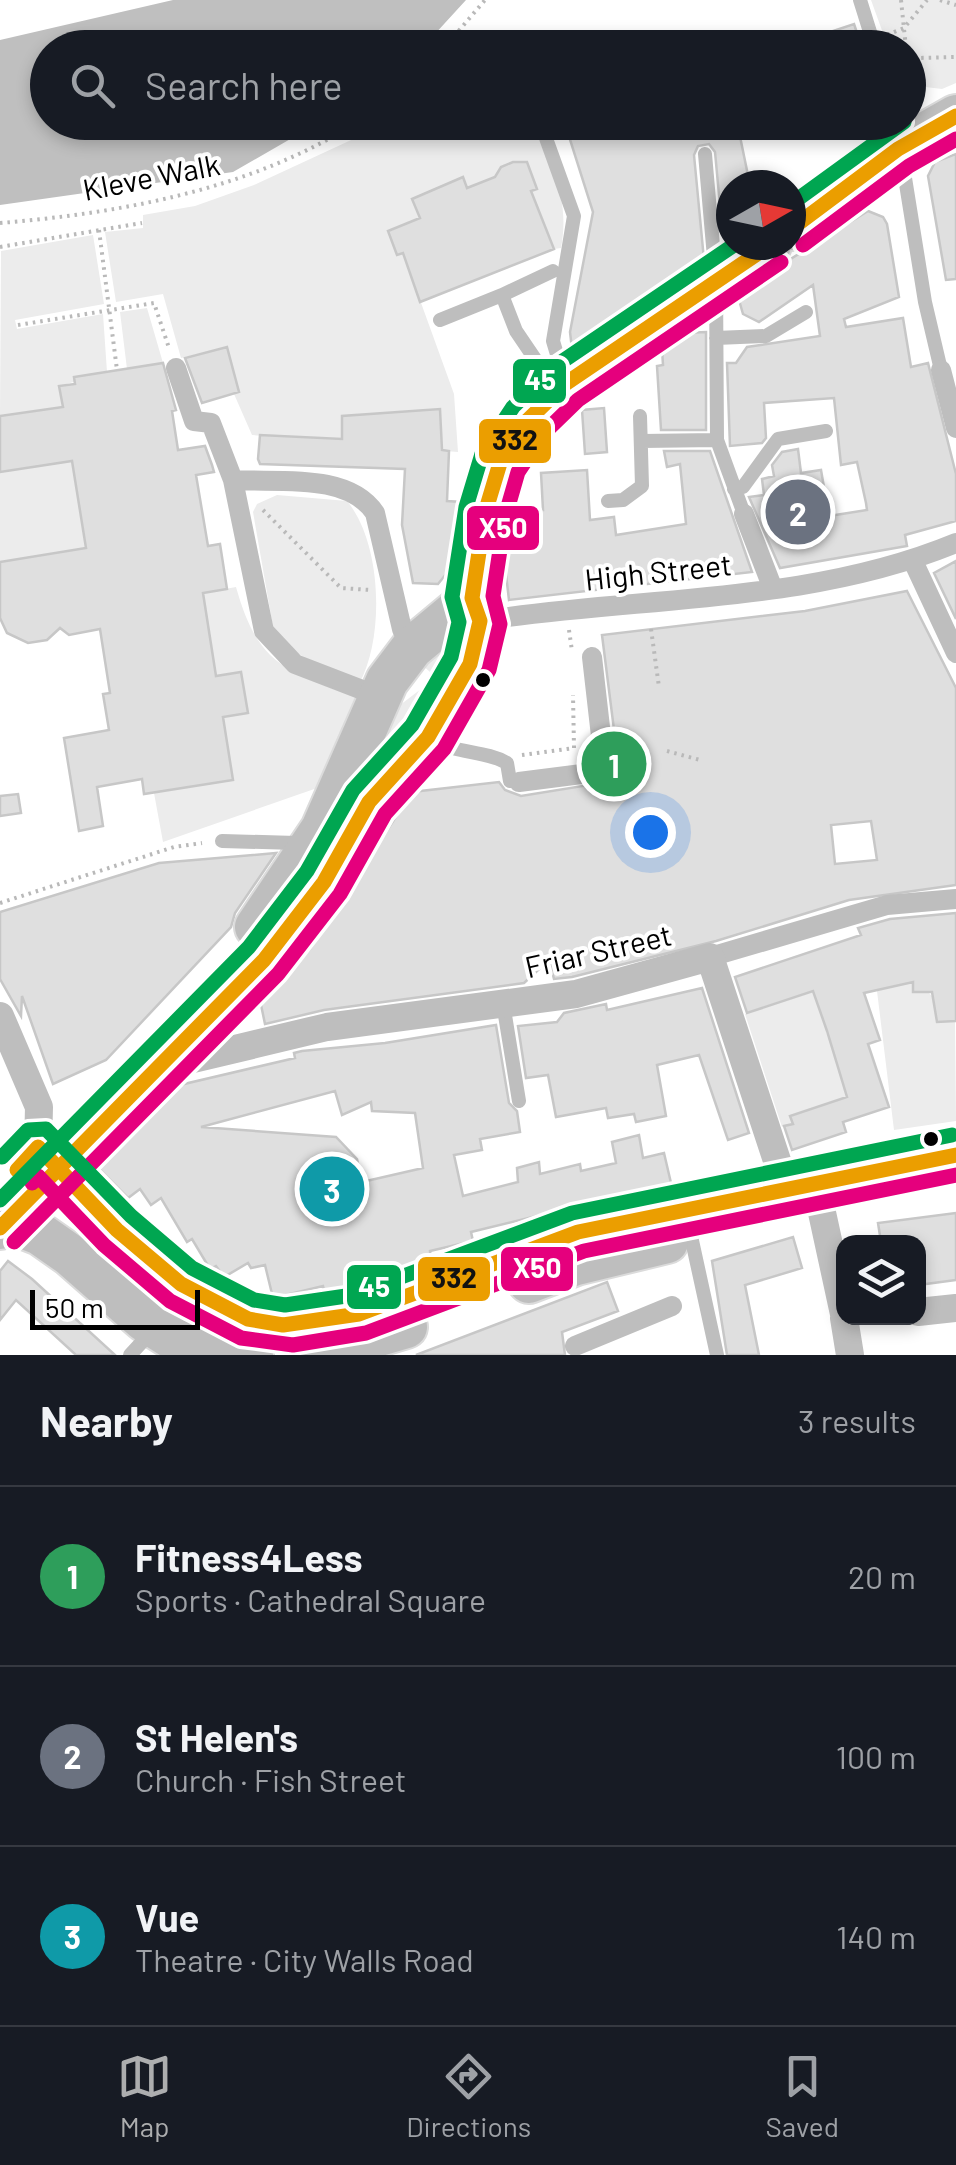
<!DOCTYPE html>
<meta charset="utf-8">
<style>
body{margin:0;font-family:Barlow,sans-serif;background:#20242c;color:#f1f3f6}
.controls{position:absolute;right:30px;bottom:30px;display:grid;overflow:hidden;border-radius:20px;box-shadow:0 5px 15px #0003}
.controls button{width:90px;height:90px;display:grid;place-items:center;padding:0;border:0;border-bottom:2px solid #363941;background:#171b24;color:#f1f3f6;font:50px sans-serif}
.compass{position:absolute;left:716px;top:170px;width:90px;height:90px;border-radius:50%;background:#171b24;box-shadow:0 5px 15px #0003;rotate:81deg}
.scale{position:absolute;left:30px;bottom:25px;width:170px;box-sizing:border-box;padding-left:10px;border:5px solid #000;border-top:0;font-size:28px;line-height:35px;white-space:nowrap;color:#000;-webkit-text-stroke:8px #fff;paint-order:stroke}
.you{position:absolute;left:650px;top:832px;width:35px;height:35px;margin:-25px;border:8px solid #fff;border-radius:50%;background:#1a73e8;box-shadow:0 0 0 15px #1a73e833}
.badge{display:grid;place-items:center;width:65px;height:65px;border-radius:50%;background:#adaeaf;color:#fff;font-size:32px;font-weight:700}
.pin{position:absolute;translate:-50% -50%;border:5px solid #fff;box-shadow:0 2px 10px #0006}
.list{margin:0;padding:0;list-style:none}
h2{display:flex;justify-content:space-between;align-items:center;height:130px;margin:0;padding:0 40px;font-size:42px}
h2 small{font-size:32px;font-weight:400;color:#9ea1a6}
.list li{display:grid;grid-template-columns:65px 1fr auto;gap:30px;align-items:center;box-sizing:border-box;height:180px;padding:0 40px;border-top:2px solid #363941}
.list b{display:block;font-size:38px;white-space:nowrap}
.list p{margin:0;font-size:32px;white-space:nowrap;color:#9ea1a6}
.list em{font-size:32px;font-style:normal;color:#9ea1a6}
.icon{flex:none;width:55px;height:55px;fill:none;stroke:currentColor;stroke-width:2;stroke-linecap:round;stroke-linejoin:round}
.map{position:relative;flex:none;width:956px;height:1355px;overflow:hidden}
.search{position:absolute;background:#171b24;box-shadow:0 5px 15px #0003;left:30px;right:30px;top:30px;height:110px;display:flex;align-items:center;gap:25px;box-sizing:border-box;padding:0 35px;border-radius:55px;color:#9ea1a6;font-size:38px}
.sheet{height:670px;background:#171b24}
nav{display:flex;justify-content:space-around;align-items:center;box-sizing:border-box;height:140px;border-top:2px solid #363941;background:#171b24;font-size:28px;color:#9ea1a6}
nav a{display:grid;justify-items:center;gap:5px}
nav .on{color:#adaeaf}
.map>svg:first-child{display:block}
.green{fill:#ececec;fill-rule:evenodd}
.water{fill:#bfbfbf}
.building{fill:#dfdfdf;stroke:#c7c7c7;stroke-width:2.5;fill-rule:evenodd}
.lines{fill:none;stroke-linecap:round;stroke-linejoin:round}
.primary-casing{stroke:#dbdbdb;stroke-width:46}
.path{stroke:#b9b9b9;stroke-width:4;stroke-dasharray:2.5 5;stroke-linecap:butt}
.service{stroke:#bebebe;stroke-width:14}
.pedestrian{stroke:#bebebe;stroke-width:20}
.minor{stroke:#bebebe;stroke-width:28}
.primary{stroke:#bebebe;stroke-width:42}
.bus-1-casing{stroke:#fff;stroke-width:22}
.bus-2-casing{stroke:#fff;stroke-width:22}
.bus-3-casing{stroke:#fff;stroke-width:22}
.bus-1{stroke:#eb9e00;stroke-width:15}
.bus-2{stroke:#e5007d;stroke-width:15}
.bus-3{stroke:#00a651;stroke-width:15}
.bus-dot{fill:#000;stroke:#fff;stroke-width:4}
.labels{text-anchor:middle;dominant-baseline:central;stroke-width:8;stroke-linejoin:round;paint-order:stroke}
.street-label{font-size:30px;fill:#000;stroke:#fff}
.line-badge{stroke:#fff;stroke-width:4}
.badge-label{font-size:28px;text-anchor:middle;font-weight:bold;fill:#fff}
.pale-badge-label{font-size:28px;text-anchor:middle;font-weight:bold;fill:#111}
</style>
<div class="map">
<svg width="956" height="1355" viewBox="0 0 956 1355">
<rect width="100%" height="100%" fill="#fff"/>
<path class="green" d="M871 0H956V83L942 89 909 85 908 48 888 47Z
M390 122 530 123C553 165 570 200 561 248L554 249 538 209 506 200 537 188 528 163C513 169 505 158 495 177L467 188 462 177 413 198 420 218 389 232 396 254 403 253 454 394 458 452 252 435 234 394 239 392 227 347 181 358 163 294 116 302 105 232 143 228V215L195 206 254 185ZM439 409 440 432 342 438 343 416Z
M93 235 104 304 15 320 17 329 103 314 107 372 60 386 68 439 0 416 1 251Z
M147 308 163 363 127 369 120 312Z
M72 461 86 548 0 562V472Z
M277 495 347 501C382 543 385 637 359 684 329 669 291 658 273 627L253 512 257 504Z
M236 587C258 665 284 670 355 697L320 787 163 842 154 793 233 780 223 717 248 712 241 673 216 676 203 593Z
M458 635 448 688 421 664Z
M421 689 437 701 399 740 383 732 387 715Z
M891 952 955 1021 956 1121 894 1130 877 991 901 985Z
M813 992 835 1028 826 1032 847 1074 840 1077 854 1118 835 1101 791 1116 793 1124 782 1127 745 1014Z"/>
<path class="water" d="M173 0H466L423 47 48 48V122L318 123 233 172 0 205V40Z"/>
<path class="building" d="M854 24 862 48H794V44Z
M590 122H737L750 185H731V226L722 227 715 152 709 144 698 146 694 155 704 260 572 349 570 332 593 212 567 130Z
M956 154V279L946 280 928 176 935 162Z
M513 162H527L537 189 531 191 554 249 420 302 403 253 397 255 388 231 420 218 412 199 463 177 467 188 495 177 501 167Z
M868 211 883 217 887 224 899 297 844 319 846 327 903 318 911 367 928 363 956 474V521L905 535 907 546 780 568 749 497 764 495 762 479 774 476 772 465 782 452 798 449 801 473 821 470 829 516 867 510 866 503 857 462 841 465 834 398 764 403 766 438 762 443 730 446 727 363H736L747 347 820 336 813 285 759 322 743 314 739 300 789 260Z
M706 332V430H661L657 366 663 365 662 349 684 333Z
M227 347 239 392 202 403 185 358Z
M163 363 176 410 172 411 178 450 205 446 212 465 214 472 196 475 208 546 220 544 227 589 203 593 216 676 241 672 248 713 223 717 233 780 144 794 142 779 97 787 103 826 79 831 64 738 109 730 103 694 110 693 100 629 69 635 60 628 47 640 28 643 7 633 0 618V562L86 548 72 461 0 472V416L63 407 59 386 75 384 74 377Z
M604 408 607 452 585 454 582 410Z
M440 409 442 450 449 451 447 501 462 502 451 568 438 584 413 583 402 525 405 469 260 464 258 459 260 435 342 439V416Z
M664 451H710L752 572 509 600 504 557 509 518 511 513 543 510 541 473 587 470 590 520 614 517 616 535 686 524 680 464 667 467Z
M956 561V619L934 573Z
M907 591 956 688V885L849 900 716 941 572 977 554 979 549 960 524 983 324 1010 265 1024 260 1000 310 949 412 792 499 782 505 790 521 796 614 781 619 769 602 635 805 611ZM871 821 877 860 835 864 831 825Z
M18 794 21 813 0 816V796Z
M276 853 235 913 231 927 106 1060 53 1084 22 996 21 1016 0 979V912L159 863Z
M956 913V1021L937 1022 932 992H913V982L864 993 880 1040 868 1044 889 1107 843 1122 846 1132 792 1150 784 1126 793 1124 790 1116 847 1097 827 1031 813 991 747 1013 735 977 861 935 858 928 890 919Z
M702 988 749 1133 728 1140 699 1055 657 1065 666 1116 636 1122 634 1114 608 1118 606 1108 556 1117 548 1075 526 1078 518 1026 557 1022 564 1013 606 1004 607 1010Z
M496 1025 509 1103 517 1111 520 1132 480 1139 482 1150 454 1155 463 1196 518 1182 517 1168 539 1162 540 1174 580 1164 581 1171 616 1163 612 1142 639 1135 643 1158 664 1153 671 1183 471 1232 473 1241 430 1251 431 1260 386 1271 387 1277 366 1285 325 1295 323 1286 273 1298 265 1265 251 1268 248 1263 224 1277 216 1266 210 1269 192 1239 187 1242 161 1198 151 1205 140 1189 128 1198 96 1166 180 1085 295 1058 294 1053 302 1051 385 1043ZM335 1091 342 1115 371 1102 372 1111 415 1113 423 1168 362 1182 357 1159 336 1137 201 1127Z
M956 1213V1280L918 1285V1242H881L878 1223Z
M793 1237 802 1268 745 1285 759 1355H727L712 1261Z
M8 1261 32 1279 115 1355H76L16 1300 0 1320V1271Z
M607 1282 618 1311 562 1332 565 1355H416Z"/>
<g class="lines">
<g class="primary-casing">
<path id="primary" d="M791 229 898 149 956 116
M256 927 322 829 387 681 412 648 472 598
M38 1147C97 1209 191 1323 283 1325 309 1326 334 1320 359 1314L578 1232 956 1155
M7 1221 40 1234 70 1255 144 1320 177 1341 252 1355
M0 1228 264 960 324 882 369 802 428 737 470 664 480 621 472 598 485 513 500 463 528 420 565 384 770 245
M529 1282 576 1264 667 1242
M312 1355 406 1327"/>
</g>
<path class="path" d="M901 0 906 48
M940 0 956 5
M887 35 904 28 927 0
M444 48 485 0
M908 52 917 58 956 57
M908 57 923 99
M0 223C122 213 253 189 357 122
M99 230 117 370
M0 247 142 223
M18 325 154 303 169 348
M263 510 341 588 371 590
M651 629 659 687
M569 630 572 651
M667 751 700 760
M522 755 574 748 573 695
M0 903 174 847 202 843"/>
<path class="service" d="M860 0 875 48
M896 122 925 302 941 370
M543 130 574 216 553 341 564 378
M705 154 716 280 717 440 744 514
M553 271 502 295 516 331 556 390
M440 320 502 295
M716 338 766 336 806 312
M642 441 717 440
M734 489 743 487 778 439 826 431
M608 501 623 500 642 486 640 416
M433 740C456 754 485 750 507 763L510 781
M222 841 296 843 304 848
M503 1003 519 1101
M691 1236 717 1355
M130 1355 153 1330"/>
<path class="pedestrian" d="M176 368 194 421 211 423 233 480 264 631 295 664 378 696
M941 370 956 428
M233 480C277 483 348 472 375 513L402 629 412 648
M744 514 773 589
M913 561 956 653
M480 621C638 596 806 605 956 543
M519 782 605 771 592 657
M710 957 887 905 956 899
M575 1346 672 1306"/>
<path class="minor" d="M0 1016 39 1107 38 1147
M164 1066 327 1027 576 994 710 957 786 1188
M821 1208 844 1314
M918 1312 956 1308
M844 1318 850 1355"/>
<use href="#primary" class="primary"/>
<g class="bus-1-casing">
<path id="bus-1" d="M791 229 898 149 956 116
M17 1170 38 1147 117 1230 181 1284 248 1319 283 1325 359 1314 578 1232 956 1155
M0 1228 264 960 324 882 369 802 428 737 470 664 480 621 472 598 485 513 500 463 528 420 565 384 770 245"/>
</g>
<g class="bus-2-casing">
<path id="bus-2" d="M803 245 909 166 956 139
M32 1183 38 1176 104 1245 170 1301 241 1338 293 1345 366 1333 584 1251 956 1175
M14 1242 278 974 340 894 385 814 444 749 489 670 500 624 493 596 505 517 518 472 544 433 578 400 781 262"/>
</g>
<g class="bus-3-casing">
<path id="bus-3" d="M791 204 904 122
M2 1157 28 1130 46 1129 131 1216 192 1268 254 1300 285 1305 353 1295 572 1213 952 1135
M0 1200 249 947 307 871 353 790 412 725 451 657 459 622 452 597 466 507 482 454 513 407 554 367 734 245"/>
</g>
<use href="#bus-1" class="bus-1"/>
<use href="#bus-2" class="bus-2"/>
<use href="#bus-3" class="bus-3"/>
</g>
<g class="bus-dot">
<circle cx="483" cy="680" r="9"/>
<circle cx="931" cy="1139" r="9"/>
</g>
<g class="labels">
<g class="street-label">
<text transform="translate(151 176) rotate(-11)">Kleve Walk</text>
<text transform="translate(658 571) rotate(-6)">High Street</text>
<text transform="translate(598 950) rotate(-13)">Friar Street</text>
</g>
</g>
<g class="line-badge">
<rect x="511" y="357" width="57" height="48" rx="10" fill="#00a651"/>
<rect x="477" y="417" width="76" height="48" rx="10" fill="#eb9e00"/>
<rect x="465" y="504" width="76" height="48" rx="10" fill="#e5007d"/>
<rect x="499" y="1245" width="76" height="48" rx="10" fill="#e5007d"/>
<rect x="416" y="1255" width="76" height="48" rx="10" fill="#eb9e00"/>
<rect x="345" y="1263" width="58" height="48" rx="10" fill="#00a651"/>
</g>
<g class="badge-label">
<text x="540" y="390">45</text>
<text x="503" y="538">X50</text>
<text x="537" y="1278">X50</text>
<text x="374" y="1297">45</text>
</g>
<g class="pale-badge-label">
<text x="515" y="450">332</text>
<text x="454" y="1288">332</text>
</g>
</svg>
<div class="controls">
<button><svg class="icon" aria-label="layers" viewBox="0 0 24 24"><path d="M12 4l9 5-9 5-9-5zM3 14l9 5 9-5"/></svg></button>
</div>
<svg class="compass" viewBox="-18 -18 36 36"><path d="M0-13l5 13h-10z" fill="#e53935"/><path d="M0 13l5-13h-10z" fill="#9ea1a6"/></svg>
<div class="scale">50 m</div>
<div class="you"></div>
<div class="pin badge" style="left:614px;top:764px;background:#2e9e5b">1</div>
<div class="pin badge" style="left:798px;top:512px;background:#6b7280">2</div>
<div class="pin badge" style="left:332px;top:1189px;background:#0f9aa8">3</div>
<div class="search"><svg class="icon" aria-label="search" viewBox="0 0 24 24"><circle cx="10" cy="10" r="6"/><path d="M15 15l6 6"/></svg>Search here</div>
</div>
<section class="sheet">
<h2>Nearby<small>3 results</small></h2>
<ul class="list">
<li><span class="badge" style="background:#2e9e5b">1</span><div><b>Fitness4Less</b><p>Sports · Cathedral Square</p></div><em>20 m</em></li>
<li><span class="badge" style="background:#6b7280">2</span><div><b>St Helen's</b><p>Church · Fish Street</p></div><em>100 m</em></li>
<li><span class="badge" style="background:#0f9aa8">3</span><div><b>Vue</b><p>Theatre · City Walls Road</p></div><em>140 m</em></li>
</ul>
</section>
<nav>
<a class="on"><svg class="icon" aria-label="map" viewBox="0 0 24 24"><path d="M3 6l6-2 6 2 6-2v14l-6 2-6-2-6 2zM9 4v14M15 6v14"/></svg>Map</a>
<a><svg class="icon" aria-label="directions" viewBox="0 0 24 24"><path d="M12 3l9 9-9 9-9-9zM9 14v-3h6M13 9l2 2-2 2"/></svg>Directions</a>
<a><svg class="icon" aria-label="saved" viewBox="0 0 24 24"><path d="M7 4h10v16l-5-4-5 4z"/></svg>Saved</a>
</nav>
